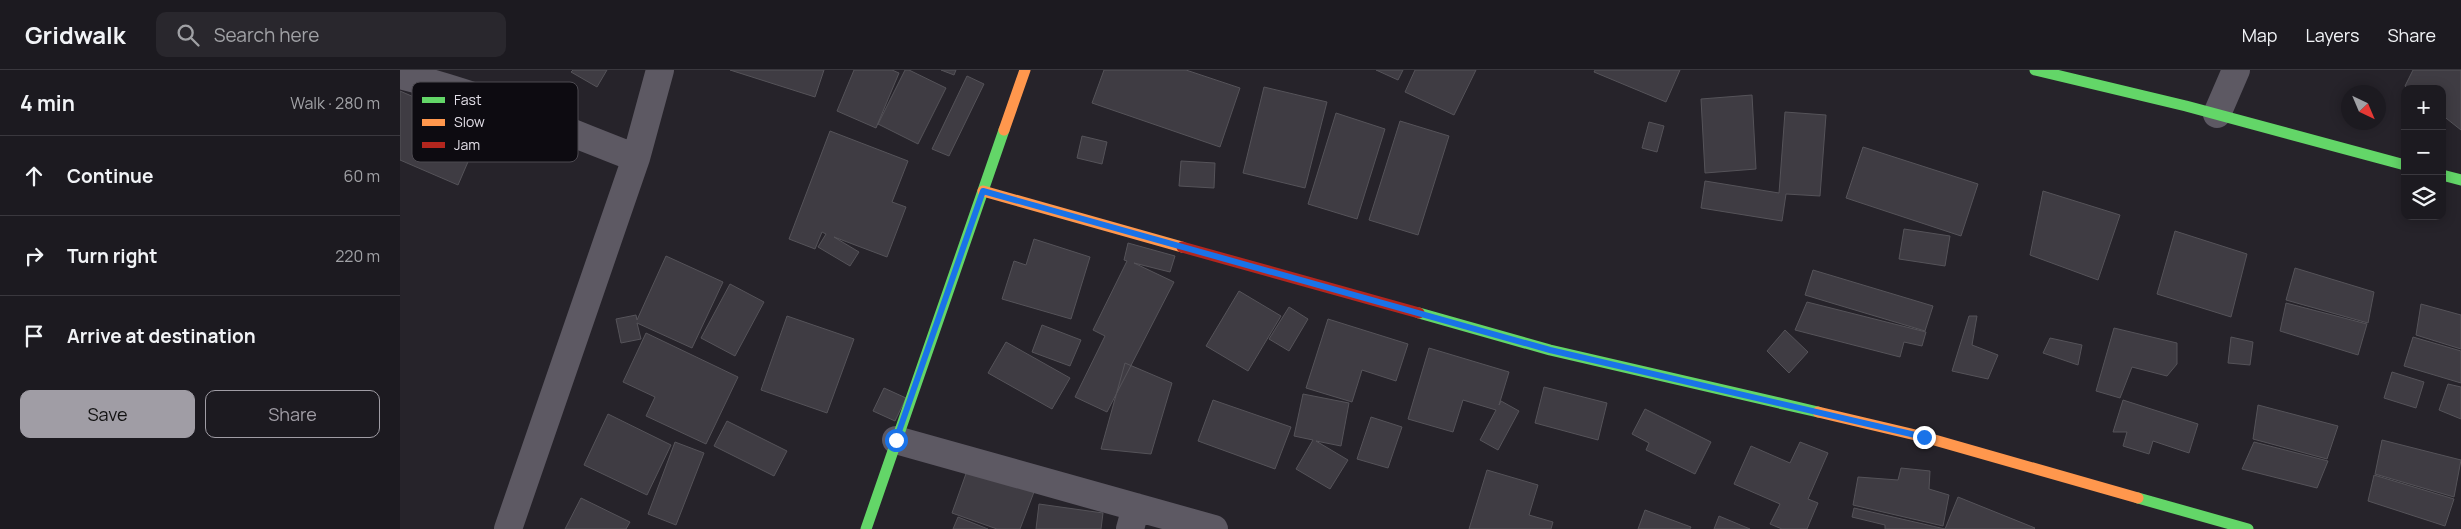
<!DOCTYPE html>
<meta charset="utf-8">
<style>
body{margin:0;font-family:Manrope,sans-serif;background:#29272d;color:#f1f3f6}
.controls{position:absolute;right:15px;top:15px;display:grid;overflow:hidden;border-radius:10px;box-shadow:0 2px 12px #0003}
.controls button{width:45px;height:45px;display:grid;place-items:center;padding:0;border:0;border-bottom:1px solid #3a383e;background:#1c1a20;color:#f1f3f6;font:25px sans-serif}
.compass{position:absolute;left:1941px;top:15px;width:45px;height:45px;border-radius:50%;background:#1c1a20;box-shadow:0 2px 12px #0003;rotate:136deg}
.stop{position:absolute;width:15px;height:15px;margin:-11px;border:4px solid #1a73e8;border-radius:50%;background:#fff}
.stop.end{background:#1a73e8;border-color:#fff;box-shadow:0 1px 5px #0008}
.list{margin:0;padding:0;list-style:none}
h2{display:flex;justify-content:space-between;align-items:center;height:65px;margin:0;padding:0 20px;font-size:21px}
h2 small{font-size:16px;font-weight:400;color:#a0a1a5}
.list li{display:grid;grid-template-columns:32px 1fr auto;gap:15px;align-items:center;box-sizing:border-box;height:80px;padding:0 20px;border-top:1px solid #3a383e}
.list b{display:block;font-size:19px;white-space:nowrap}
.list em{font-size:16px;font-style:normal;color:#a0a1a5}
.actions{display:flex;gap:10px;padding:15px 20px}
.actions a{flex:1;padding:11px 0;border:1px solid #a09da5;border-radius:10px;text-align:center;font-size:18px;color:#a09da5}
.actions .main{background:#a09da5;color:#111}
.icon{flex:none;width:28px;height:28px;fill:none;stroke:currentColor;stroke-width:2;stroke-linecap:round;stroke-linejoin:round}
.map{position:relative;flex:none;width:2061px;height:459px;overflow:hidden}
header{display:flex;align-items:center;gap:30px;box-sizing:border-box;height:70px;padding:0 25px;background:#1c1a20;border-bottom:1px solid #3a383e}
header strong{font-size:24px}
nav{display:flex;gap:28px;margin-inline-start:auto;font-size:18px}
.search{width:350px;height:45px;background:#29272d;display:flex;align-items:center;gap:12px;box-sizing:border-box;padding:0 18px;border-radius:10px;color:#a0a1a5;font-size:19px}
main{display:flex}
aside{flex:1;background:#1c1a20}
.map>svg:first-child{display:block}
.building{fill:#3f3c43;stroke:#555359}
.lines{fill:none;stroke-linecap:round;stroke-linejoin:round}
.street{stroke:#5d5963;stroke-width:28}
.fast{stroke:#63d668;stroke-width:11}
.slow{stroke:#ff974d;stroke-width:11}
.jam{stroke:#b3261e;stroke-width:11}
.route{stroke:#1a73e8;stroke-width:6}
.key{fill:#0d0b11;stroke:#4d4a51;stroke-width:1}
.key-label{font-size:14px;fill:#e2dee7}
</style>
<header>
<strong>Gridwalk</strong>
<div class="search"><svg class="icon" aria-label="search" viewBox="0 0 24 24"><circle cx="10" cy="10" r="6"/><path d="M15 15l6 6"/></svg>Search here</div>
<nav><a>Map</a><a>Layers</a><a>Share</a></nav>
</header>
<main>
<aside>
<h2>4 min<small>Walk · 280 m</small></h2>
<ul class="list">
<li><svg class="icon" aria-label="ahead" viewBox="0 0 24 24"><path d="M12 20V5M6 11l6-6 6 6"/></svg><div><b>Continue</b></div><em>60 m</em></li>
<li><svg class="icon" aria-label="right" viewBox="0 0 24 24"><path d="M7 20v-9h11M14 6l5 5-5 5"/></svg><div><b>Turn right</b></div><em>220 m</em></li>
<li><svg class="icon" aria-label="arrive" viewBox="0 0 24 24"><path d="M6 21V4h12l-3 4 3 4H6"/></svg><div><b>Arrive at destination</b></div></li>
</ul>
<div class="actions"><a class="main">Save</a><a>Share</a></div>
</aside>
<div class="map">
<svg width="2061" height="459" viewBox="0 0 2061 459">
<rect width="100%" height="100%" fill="#26232a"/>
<path class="building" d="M173 0H207L197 17 171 2Z
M330 0H424L415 27Z
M454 0H492L499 3 476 58 437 41Z
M505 0H509L546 18 518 74 478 54Z
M541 0H556L554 5Z
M704 0H786L840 18 820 77 692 33Z
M976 0H1003L998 10Z
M1015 0H1076L1054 45 1005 22Z
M1195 0H1280L1266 32 1194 2Z
M2013 0H2061V60L2042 45V19H2008L2005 16Z
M567 6 584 14 549 86 532 79Z
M864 17 927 32 905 118 843 103Z
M0 21 83 57 58 115 0 90Z
M1352 25 1356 99 1305 103 1301 29Z
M1385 42 1426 45 1420 126 1386 124 1382 151 1301 138 1305 111 1379 123Z
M936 43 985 59 957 149 908 134Z
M1000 51 1049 66 1018 165 969 150Z
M1249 52 1264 56 1257 82 1242 78Z
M430 61 508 91 492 132 506 137 487 187 434 167 459 182 450 196 418 177 426 164 422 162 415 179 389 169Z
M682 66 707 72 702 94 677 88Z
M1463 77 1578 114 1561 166 1446 128Z
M781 91 815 93 814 118 779 116Z
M1643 121 1720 145 1698 210 1630 185Z
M1504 159 1550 166 1545 196 1499 189Z
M1775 161 1847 184 1831 247 1757 224Z
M634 169 690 187 671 249 602 229 614 191 626 195Z
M728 173 775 186 770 202 734 193 774 212 707 342 675 327 705 266 693 260 727 191 724 190Z
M266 186 323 212 292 278 237 253 241 269 221 273 216 249 236 245 237 250Z
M1895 198 1974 222 1968 253 1886 230Z
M1413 200 1533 236 1525 261 1405 225Z
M330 214 364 232 335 286 301 268Z
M839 221 881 246 848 301 806 276Z
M1407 232 1526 262 1522 276 1504 272 1500 287 1395 260Z
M1886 233 1967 254 1958 285 1880 261Z
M2021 234 2061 245V279L2016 265Z
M889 237 908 249 889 281 869 269Z
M387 246 454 269 427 343 361 320Z
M1569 246H1577L1572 275 1598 285 1588 309 1552 301Z
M928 249 1008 274 996 311 962 300 952 332 906 318Z
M642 255 681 270 670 296 632 282Z
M1714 258 1777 273V294L1767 306 1732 297 1720 328 1696 321Z
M1385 260 1408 282 1389 303 1367 281Z
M246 263 338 307 306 374 246 346 255 327 223 312Z
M1831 267 1853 272 1850 295 1828 293Z
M2013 267 2061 281V313L2004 296Z
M1650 268 1682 275 1678 295 1643 283Z
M606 272 670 308 652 339 588 303Z
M1029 278 1109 302 1099 335 1101 331 1119 341 1098 380 1080 370 1096 340 1063 330 1053 362 1008 349Z
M725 293 772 313 751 384 701 379Z
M1992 302 2024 312 2016 338 1984 328Z
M2048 314 2061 317V349L2039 340Z
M1144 317 1207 333 1198 370 1135 353Z
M484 318 506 328 495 351 473 341Z
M903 324 949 333 941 376 916 371 948 390 930 419 896 399 913 370 894 366Z
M813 330 891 357 875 399 798 371Z
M1723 330 1798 354 1789 383 1753 371 1749 384 1723 376 1727 362H1713Z
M1858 335 1938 356 1927 389 1853 369Z
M1245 339 1311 372 1295 404 1246 380 1249 373 1232 364Z
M208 344 271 375 247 425 184 395Z
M971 347 1002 357 988 398 957 389Z
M327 351 387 381 374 406 314 376Z
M1982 370 2061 390 2054 427 1975 404Z
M275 372 304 383 276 455 248 444Z
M1400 372 1428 383 1408 429 1418 433 1407 459H1382L1370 454 1380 434 1334 414 1351 376 1390 393Z
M1854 372 1928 391 1917 418 1842 399Z
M568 398 634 422 620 459H597L552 443Z
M1501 398 1530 401 1529 419 1549 425 1543 456 1453 435 1458 407 1498 410Z
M1087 400 1138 415 1129 445 1153 452 1151 459H1069Z
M1974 405 2054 429 2045 456 1968 431Z
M1558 427 1635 458 1634 459H1545Z
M181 428 230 452 226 459H165Z
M639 434 703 443 701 459H636Z
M1454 438 1545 459H1485V455L1452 447Z
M1245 440 1291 457 1290 459H1238Z
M1319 446 1350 459H1314Z
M558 447 588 459H553Z"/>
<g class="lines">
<path class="street" d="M0 5C81 24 158 58 236 88
M1817 44 1836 0
M496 370 814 459
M108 459 236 88 260 0
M730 459 736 437"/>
<path class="fast" d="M1635 0 1786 36 2005 95
M2042 105 2061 110
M1019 243 1150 280 1418 342
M1738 428 1848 459
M466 459 604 60"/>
<path class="slow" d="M604 60 625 0
M583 121 782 177
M1418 342 1524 367 1738 428"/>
<path class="jam" d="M782 177 1019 243"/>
</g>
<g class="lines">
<path class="route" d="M496 370 583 121 1150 280 1524 367"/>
</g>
<rect x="12" y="12" width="166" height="80" rx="8" class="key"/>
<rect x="22" y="27" width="23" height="6" fill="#63d668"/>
<rect x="22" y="49" width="23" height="7" fill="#ff974d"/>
<rect x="22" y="72" width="23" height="6" fill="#b3261e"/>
<g class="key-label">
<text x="54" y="35">Fast</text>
<text x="54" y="57">Slow</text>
<text x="54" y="80">Jam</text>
</g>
</svg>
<div class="controls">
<button>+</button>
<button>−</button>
<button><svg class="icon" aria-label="layers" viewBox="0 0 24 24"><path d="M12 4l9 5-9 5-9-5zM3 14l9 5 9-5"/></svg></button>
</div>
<svg class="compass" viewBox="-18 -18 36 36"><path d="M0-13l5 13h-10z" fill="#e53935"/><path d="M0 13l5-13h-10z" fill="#a0a1a5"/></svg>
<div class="stop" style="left:496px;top:370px"></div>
<div class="stop end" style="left:1524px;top:367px"></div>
</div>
</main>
